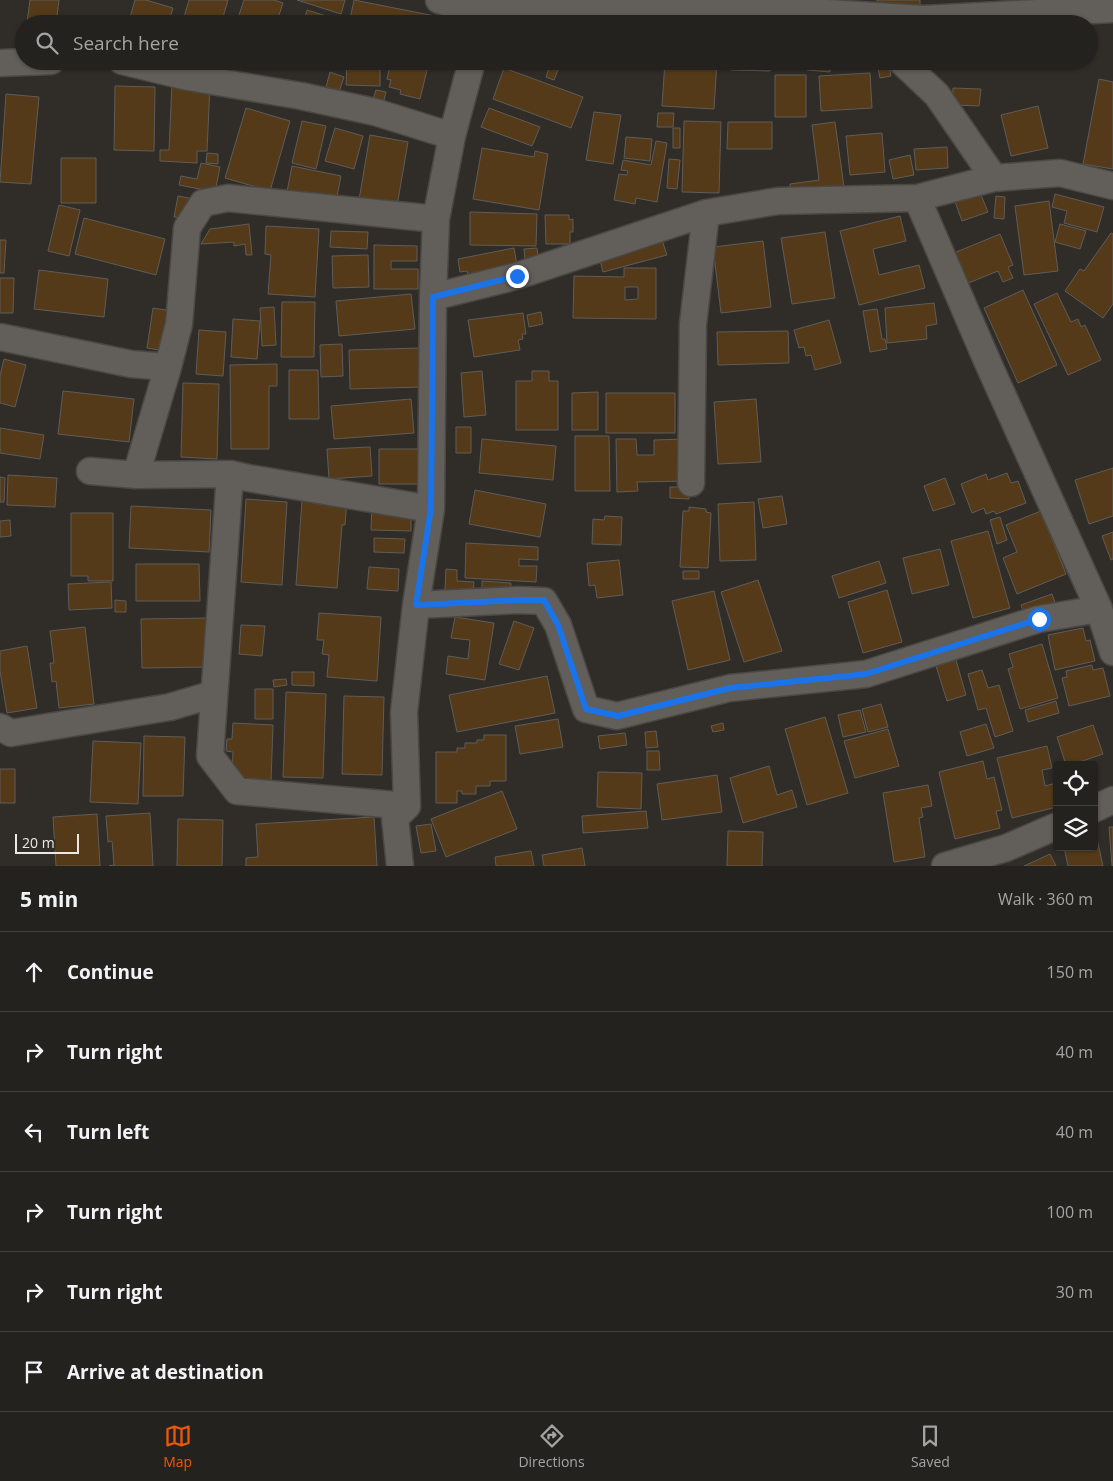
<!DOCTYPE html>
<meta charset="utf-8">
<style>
body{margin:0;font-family:"Open Sans",sans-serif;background:#2c2a28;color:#f1f3f6}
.controls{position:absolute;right:15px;bottom:15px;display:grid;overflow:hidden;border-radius:5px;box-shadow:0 1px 4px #0004}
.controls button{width:45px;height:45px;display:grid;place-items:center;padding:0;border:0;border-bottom:1px solid #413f3d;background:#24221f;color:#f1f3f6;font:25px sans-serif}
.scale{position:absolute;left:15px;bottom:12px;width:64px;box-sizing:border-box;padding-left:5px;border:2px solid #eae8e5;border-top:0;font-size:14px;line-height:18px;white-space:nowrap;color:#eae8e5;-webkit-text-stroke:4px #302d29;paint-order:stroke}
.stop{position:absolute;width:15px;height:15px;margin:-11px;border:4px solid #1a73e8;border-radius:50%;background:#fff}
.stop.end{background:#1a73e8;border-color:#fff;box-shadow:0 1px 5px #0008}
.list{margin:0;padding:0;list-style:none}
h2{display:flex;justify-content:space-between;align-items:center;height:65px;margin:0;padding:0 20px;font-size:21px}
h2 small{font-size:16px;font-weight:400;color:#a3a4a4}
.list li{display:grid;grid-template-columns:32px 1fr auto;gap:15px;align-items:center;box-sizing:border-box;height:80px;padding:0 20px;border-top:1px solid #413f3d}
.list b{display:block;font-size:19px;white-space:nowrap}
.list em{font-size:16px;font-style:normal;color:#a3a4a4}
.icon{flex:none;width:28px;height:28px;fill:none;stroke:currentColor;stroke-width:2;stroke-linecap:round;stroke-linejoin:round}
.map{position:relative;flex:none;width:1113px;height:866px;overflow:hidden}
.search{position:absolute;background:#24221f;box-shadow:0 1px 4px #0004;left:15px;right:15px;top:15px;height:55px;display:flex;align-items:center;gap:12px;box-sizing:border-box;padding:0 18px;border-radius:28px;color:#a3a4a4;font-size:19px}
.sheet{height:545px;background:#24221f}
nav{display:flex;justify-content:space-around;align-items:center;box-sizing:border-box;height:70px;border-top:1px solid #413f3d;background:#24221f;font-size:14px;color:#a3a4a4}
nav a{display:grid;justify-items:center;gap:2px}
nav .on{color:#ea580c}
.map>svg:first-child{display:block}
.building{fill:#543a18;stroke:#605c58;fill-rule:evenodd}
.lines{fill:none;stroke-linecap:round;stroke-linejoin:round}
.minor-casing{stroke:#4a4845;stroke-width:29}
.minor{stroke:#625e5a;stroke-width:26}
.route{stroke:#1a73e8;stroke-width:6}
</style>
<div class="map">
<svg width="1113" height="866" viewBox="0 0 1113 866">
<rect width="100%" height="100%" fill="#302d29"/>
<path class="building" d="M30 0H59L56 24 27 23Z
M135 0H146L173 8 168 24H128Z
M189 0H228L221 24H182Z
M244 0H274L283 3 276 24H236Z
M297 0H345L341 14Z
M354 0 445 18 444 24H349Z
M877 0H920V9L878 11Z
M507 2 522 6 519 24 503 23Z
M307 10 345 22 344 24H303Z
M526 12 557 18 556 24H523Z
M565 12 591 15 589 24H563Z
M347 61H380V86L346 85Z
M391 61H409L428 66 420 99 400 94 401 90 389 87 391 80 387 79Z
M515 61H531L530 68 514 64Z
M665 61H717L714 109 662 106Z
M731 61H770V71L731 70Z
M808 61H831L830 72 807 70Z
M551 62 560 65 554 80 546 77Z
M889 66 891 76 880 78 878 68Z
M504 68 583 97 571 128 493 99Z
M330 72 344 77 338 95 325 91Z
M870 73 872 108 821 111 819 76Z
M775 75H806V117H775Z
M1099 79 1113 82V169L1083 164Z
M172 83 210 85 207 151H197V163L160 161V150H169Z
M115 86 155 87 154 151 114 150Z
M953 88 981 89 979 106 952 105Z
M376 90 386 92 383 104 372 102Z
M6 94 39 97 31 184 0 182Z
M1038 106 1048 148 1011 156 1001 115Z
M246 108 290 121 270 191 225 178Z
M489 108 540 127 532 146 481 127Z
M594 112 621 115 613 164 586 160Z
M658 113H674L673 127H657Z
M302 121 326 126 316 169 292 163Z
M684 121 721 122 719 193 682 192Z
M728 122H772V149H727Z
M835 122 844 187 791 194 790 184 819 180 812 125Z
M335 128 363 136 354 169 325 161Z
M673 128H680V148H673Z
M882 133 885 172 850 175 846 136Z
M370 135 408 142 397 206 359 200Z
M626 137 652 139 650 161 624 158Z
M656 141 667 143 657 202 636 198 635 204 614 200 619 174 627 175 628 171 621 170 623 160 651 165Z
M947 147 948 168 916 170 914 149Z
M482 148 534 157 535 151 548 154 539 210 473 199Z
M207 153 218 154V164L206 163Z
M910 155 914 175 893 179 889 160Z
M61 158H96V203H61Z
M669 159 680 160 677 189 667 188Z
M201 163 220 167 215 192 179 185 181 176 197 179Z
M292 166 341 176 335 207 286 197Z
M979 190 988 212 962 221 954 199Z
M1055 194 1104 207 1097 232 1064 223 1067 211 1052 207Z
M178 196 194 199 190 220 174 217Z
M996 196 1005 197 1004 219 994 218Z
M1049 201 1058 271 1024 275 1015 206Z
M59 205 80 210 69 256 48 251Z
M470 212 537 214 536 246 470 245Z
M545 215H569V220L573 219V232H570V244H546Z
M900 216 906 241 873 249 879 275 919 265 925 288 859 305 840 231Z
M84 218 165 239 156 275 75 254Z
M249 224 252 255H246L245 244 234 246V242L201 244 210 229Z
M1060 224 1086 231 1080 249 1055 242Z
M266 226 319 229 315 297 268 294 271 255 265 254Z
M331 231 368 232 367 249 330 247Z
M825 232 835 298 792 304 781 238Z
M1111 233 1113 234V304L1103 318 1065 291 1080 269 1084 271Z
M1000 234 1013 265 1008 267 1013 278 1003 282 998 271 961 286 949 255Z
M0 240H6L4 273H0Z
M662 240 667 255 603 272 599 256Z
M763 241 771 307 721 313 713 247Z
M374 245 417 246V261H391V269H418V289H374Z
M514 248 517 265 468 275 467 271 460 272 458 259Z
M537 248 538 259 525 260 524 249Z
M368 255 369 287 333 288 332 256Z
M624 268H656V319L573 318 574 276 624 277ZM625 287H638V299L625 300Z
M39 270 108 279 104 317 34 309Z
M0 278H14L13 313H0Z
M1023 290 1057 365 1018 383 984 308Z
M1057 293 1071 322 1078 319 1081 327 1085 325 1101 360 1068 375 1034 304Z
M411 294 415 329 339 336 336 301Z
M282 302H315L314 357H281Z
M934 303 937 324 926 326 927 339 887 343 885 308Z
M274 307 276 345 262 346 260 308Z
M153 308 172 311 166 351 147 348Z
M877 309 882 339H885L887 349 870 352 863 311Z
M541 312 543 324 529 327 527 315Z
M523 313 526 334H522L523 339 518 340 520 350 474 357 468 320Z
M233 319 260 321 257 359 231 357Z
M829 320 841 363 815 370 811 355 806 356 804 347 799 348 794 330Z
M199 330 226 332 223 376 196 374Z
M788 331 789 363 718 365 717 332Z
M342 344 343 376 321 377 320 345Z
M420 348 421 387 350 389 349 350Z
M4 359 26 365 15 407 0 403V376Z
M277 364V386H269V449H231L230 365Z
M289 370H318L319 419H289Z
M482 371 486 415 464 417 461 373Z
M532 371H549V381H558V430H516V381H532Z
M183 383 219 384 217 459 181 457Z
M63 391 134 399 129 442 58 434Z
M598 392V430H572V393Z
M606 393H675V433H606Z
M411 399 414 433 334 439 331 406Z
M756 399 761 462 718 464 714 402Z
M456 427H471V453H456Z
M0 428 44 435 40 459 0 453Z
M575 436H609L610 491H575Z
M482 439 556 446 553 480 479 473Z
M616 439H636L637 455H654V440L685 439 686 481 637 482 638 491 617 492Z
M370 447 372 476 329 479 327 449Z
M379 449H421V484H379Z
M1113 468V516L1089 524 1075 480Z
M1007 473 1011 483 1018 481 1026 503 996 514 994 511 986 514 984 508 972 513 961 484 986 474 988 480Z
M8 475 57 478 55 507 7 505Z
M0 477 5 478 4 502H0Z
M945 478 955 504 933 511 924 486Z
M670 487H689V499L670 498Z
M475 490 546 504 540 537 469 524Z
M782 496 787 524 763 528 758 499Z
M246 499 287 502 282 585 241 582Z
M302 500 334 503 347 500 345 525H342L337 588 296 585Z
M372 502 411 504V531L371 530Z
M754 502 756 560 720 561 718 504Z
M131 506 211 510 209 552 129 548Z
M689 507 706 509V512L711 513 708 568 680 567 683 511H689Z
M1041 511 1066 574 1017 594 1003 558 1017 552 1006 525Z
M71 513H113V581H88V576H71Z
M605 516 622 517 621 545 592 544 593 519 604 520Z
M1000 517 1007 540 997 544 990 520Z
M10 520 11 536 0 537V521Z
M988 531 1010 608 973 618 951 541Z
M1113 532V559L1111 560 1102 536Z
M374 538 405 539 404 553 374 552Z
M466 543 538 547V560L519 559V566H537L536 582 465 578Z
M940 549 949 585 912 594 903 558Z
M619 560 623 595 597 598 595 585 589 586 587 563Z
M879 561 886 583 839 598 832 576Z
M136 564H199L200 601H136Z
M369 567 399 569 398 591 367 589Z
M446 569 457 570V581L474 582 473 593 445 591Z
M683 571H699V579H683Z
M758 580 782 651 744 662 721 592Z
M482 581 511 583 510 595 482 593Z
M111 582 112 608 69 610 68 584Z
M887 590 902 642 863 653 848 602Z
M714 591 730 660 688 670 672 601Z
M1052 594 1056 605 1025 616 1021 605Z
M115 600 126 601V612H115Z
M319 613 381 617 377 681 327 677 329 655 322 654 324 640H317Z
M455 617 494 623 485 680 446 674 448 656 468 659 470 640 451 638Z
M210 618V667L142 668 141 619Z
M514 621 534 628 519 670 499 664Z
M241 625 265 626 262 656 239 654Z
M85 627 94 704 59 708 56 681 52 682 50 663H54L50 631Z
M1083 628 1086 641 1090 640 1095 661 1055 670 1048 635Z
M1042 644 1058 698 1020 709 1008 669 1013 667 1009 654Z
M27 646 37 708 7 713 0 671V651Z
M956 660 966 695 947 701 936 666Z
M1092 665 1093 670 1103 668 1110 696 1069 706 1062 678 1067 677 1066 671Z
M982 670 988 688 999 685 1013 731 995 737 986 708 978 710 968 674Z
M292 672H314V686L292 685Z
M547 676 555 713 457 732 449 695Z
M286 679 287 685 274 687 273 680Z
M255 689H273V719H255Z
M286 692 326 694 323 778 283 777Z
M344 696 384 697 382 775 342 774Z
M1056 701 1059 713 1028 722 1025 710Z
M881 704 888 727 868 732 862 709Z
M860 710 866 732 843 737 838 715Z
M825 717 848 793 807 805 785 729Z
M558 719 563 747 520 754 515 726Z
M233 723 273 725 271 781 232 779 233 752 226 751 227 739H232Z
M723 723 724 730 713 732 711 726Z
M986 724 994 748 967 756 960 732Z
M1093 725 1103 754 1071 765H1066L1057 737Z
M888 729 899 766 855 778 844 741Z
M656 731 658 747 646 748 645 732Z
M625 733 627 745 600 749 598 736Z
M484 735H506V781H490V786H476V794H462V791H457V803H436V752H457V748H465V743H477V740H484Z
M144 736 185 737 183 796H143Z
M93 741 141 743 138 804 90 802Z
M1047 746 1052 768 1042 770 1045 786 1056 783 1057 807 1012 818 997 758Z
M647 751H659L660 770H647Z
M983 761 987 779 994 777 1002 810 996 811 1000 828 955 839 939 772Z
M769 766 777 795 792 790 797 807 743 823 730 778Z
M0 769H15V803H0Z
M598 772 642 773 641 809 597 807Z
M717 775 722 812 662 820 657 784Z
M928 785 932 806 921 808 923 817 919 818 925 857 894 862 883 793Z
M502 791 517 829 446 857 431 819Z
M646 811 648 828 583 833 582 816Z
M150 813 153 866H109L114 865 112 841 108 842 106 816Z
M97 814 100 866H56L53 817Z
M374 817 377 866H246V858L258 857 256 824Z
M178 819 223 820 222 866H177Z
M431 824 436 851 421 853 416 826Z
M1109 827H1113V866H1112Z
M728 831 763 832 762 866H727Z
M1094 839H1097L1103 866H1068L1064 847H1094Z
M582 848 585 866H544L542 855Z
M531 851 534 866H496L495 857Z
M1050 854 1056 866H1024Z"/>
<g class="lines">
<g class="minor-casing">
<path id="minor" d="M439 0 484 16
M490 2 682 4 924 19 1113 9
M122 61 188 77 301 96 375 112 452 136
M901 61 937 95 994 178
M0 63 51 61
M917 198 988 363 1099 609 1113 652
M433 297 517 276 706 213 778 201 917 198 994 178 1060 173 1113 186
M0 337 131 364 168 367 179 324 187 228 203 203 228 198 436 219
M90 471 136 475 230 474 248 478 431 509
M230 474 210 756 237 791 407 806
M136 475 168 367
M691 483 693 324 706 213
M416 605 518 600 544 601 558 625 586 709 617 716 730 688 866 674 1039 619 1099 609
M0 727 11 733 170 707 214 694
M1094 809 1113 800
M400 866 395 818 407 806 404 712 416 605 431 509 433 297 436 219 452 136 472 61
M945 866 1006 848 1057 826"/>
</g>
<use href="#minor" class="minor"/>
</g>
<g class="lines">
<path class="route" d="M517 276 433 297 431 508 416 605 518 600H544L558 625 586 709 618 716 730 688 866 674 1039 619"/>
</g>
</svg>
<div class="controls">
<button><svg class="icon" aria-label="locate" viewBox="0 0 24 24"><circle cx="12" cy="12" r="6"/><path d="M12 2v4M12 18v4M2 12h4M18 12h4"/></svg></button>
<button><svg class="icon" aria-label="layers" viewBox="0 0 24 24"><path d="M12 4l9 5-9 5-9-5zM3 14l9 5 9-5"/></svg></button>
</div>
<div class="scale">20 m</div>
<div class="stop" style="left:1039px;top:619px"></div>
<div class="stop end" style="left:517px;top:276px"></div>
<div class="search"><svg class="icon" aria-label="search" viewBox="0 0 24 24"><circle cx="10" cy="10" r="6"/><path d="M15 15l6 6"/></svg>Search here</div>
</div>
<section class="sheet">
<h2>5 min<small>Walk · 360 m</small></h2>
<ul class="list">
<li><svg class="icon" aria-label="ahead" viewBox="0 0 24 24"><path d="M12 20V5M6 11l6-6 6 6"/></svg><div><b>Continue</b></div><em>150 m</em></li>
<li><svg class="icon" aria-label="right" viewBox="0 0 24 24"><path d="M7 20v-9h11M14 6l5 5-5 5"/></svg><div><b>Turn right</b></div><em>40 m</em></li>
<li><svg class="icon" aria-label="left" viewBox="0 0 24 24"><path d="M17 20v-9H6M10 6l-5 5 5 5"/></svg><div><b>Turn left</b></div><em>40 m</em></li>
<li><svg class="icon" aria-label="right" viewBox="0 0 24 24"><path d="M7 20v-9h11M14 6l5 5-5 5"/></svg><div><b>Turn right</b></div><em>100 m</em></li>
<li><svg class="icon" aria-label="right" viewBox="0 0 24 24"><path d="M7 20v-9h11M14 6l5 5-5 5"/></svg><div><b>Turn right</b></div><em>30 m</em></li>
<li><svg class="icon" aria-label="arrive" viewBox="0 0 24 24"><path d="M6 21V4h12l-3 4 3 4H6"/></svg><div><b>Arrive at destination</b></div></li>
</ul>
</section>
<nav>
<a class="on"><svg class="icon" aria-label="map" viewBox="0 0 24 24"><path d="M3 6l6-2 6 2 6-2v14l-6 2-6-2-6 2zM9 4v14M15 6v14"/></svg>Map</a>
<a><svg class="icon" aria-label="directions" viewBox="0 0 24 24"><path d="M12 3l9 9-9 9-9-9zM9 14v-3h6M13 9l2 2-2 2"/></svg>Directions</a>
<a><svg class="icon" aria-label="saved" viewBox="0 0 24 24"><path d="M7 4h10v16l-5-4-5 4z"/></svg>Saved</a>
</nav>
